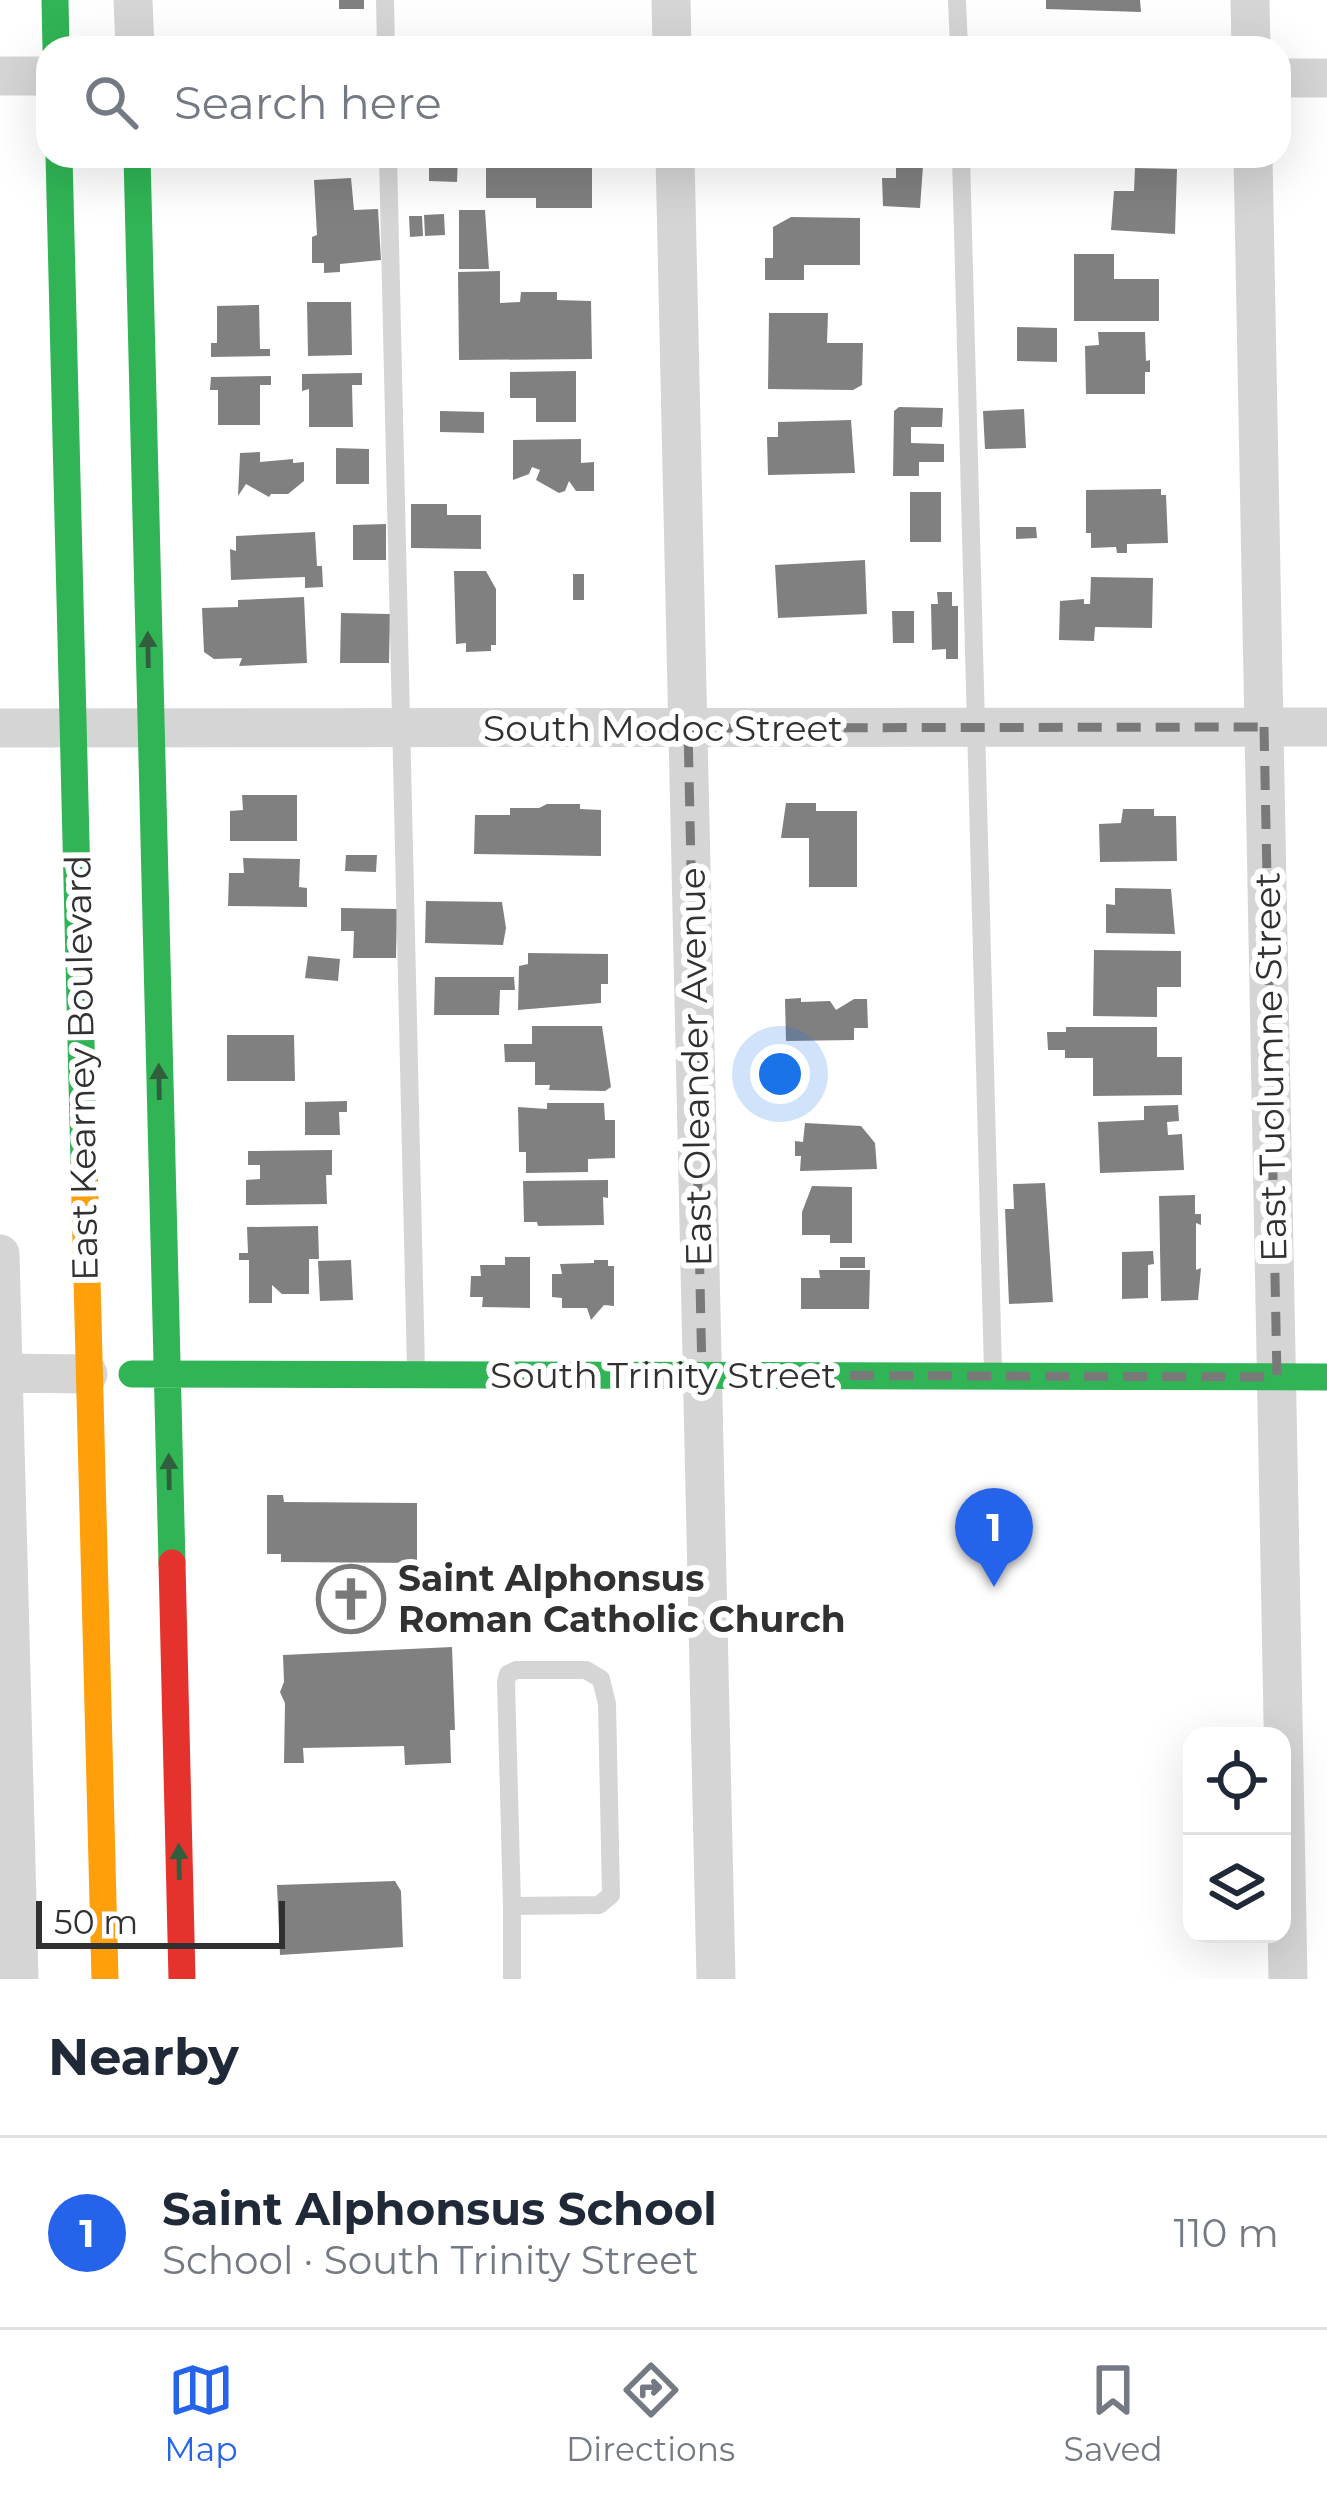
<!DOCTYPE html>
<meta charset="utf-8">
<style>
body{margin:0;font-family:Montserrat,sans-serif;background:#f6f6f7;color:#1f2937}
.controls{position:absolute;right:36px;bottom:36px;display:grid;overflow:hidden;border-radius:24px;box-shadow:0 12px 48px #0002}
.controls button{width:108px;height:108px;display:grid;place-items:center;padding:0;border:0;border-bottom:3px solid #e0e1e3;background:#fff;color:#1f2937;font:60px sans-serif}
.scale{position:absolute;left:36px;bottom:30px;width:249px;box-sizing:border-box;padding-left:12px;border:6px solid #313131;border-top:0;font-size:33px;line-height:42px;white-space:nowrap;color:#313131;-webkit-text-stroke:9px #fff;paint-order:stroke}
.you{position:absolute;left:780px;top:1074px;width:42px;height:42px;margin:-30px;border:9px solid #fff;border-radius:50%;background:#1a73e8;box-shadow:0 0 0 18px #1a73e833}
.badge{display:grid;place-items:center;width:78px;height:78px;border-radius:50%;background:#2563eb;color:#fff;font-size:39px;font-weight:700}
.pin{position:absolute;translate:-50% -99px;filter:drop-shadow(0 3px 6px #0008)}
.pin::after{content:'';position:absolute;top:63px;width:42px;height:36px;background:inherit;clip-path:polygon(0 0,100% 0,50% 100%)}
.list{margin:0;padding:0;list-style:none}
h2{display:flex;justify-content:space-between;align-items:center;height:156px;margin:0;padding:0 48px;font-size:51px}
h2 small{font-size:39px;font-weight:400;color:#747a83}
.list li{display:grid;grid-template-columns:78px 1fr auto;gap:36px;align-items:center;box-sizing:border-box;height:192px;padding:0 48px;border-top:3px solid #e0e1e3}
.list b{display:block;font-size:45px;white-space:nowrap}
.list p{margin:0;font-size:39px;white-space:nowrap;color:#747a83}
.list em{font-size:39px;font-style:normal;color:#747a83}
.icon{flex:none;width:66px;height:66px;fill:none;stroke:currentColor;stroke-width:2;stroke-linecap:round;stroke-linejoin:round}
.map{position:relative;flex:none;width:1327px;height:1979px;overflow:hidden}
.search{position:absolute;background:#fff;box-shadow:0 12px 48px #0002;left:36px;right:36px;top:36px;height:132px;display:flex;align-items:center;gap:30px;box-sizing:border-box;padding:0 42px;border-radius:36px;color:#747a83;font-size:45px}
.sheet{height:348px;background:#fff}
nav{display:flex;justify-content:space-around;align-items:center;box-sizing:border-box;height:168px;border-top:3px solid #e0e1e3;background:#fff;font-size:33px;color:#747a83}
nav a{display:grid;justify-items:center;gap:6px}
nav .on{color:#2563eb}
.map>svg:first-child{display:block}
.building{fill:#808080}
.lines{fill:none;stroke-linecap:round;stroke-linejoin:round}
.lane{stroke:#d5d5d5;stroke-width:18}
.street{stroke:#d5d5d5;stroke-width:39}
.fast{stroke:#30b455;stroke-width:27}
.slow{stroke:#ff9f0a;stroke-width:27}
.jam{stroke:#e5322d;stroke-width:27}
.oneway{fill:#315f3e}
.marked{fill:none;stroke:#797979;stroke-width:9;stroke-dasharray:24 15;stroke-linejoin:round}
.labels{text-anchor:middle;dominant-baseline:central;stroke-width:12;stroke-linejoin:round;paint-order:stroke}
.street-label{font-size:36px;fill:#313131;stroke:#fff}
.poi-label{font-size:36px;font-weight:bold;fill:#313131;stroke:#fff;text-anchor:start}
</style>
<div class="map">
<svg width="1327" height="1979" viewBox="0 0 1327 1979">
<rect width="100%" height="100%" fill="#fff"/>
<path class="building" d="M339 0H364V9H339Z
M1046 0H1140L1141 12 1046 9Z
M429 156H458L457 182 429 181Z
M486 156H592V208H536V198H486Z
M896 156H909L908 167 923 166 920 208 883 206 882 178H896Z
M1135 168 1177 169 1175 234 1111 230 1114 191H1134Z
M351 178 354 210 378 209 381 260 340 264V272L324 273V263H312V237L317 235 314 180Z
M459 210H485L489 269H459Z
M444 214 445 235 425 236 424 215Z
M409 216H422L423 236 410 237Z
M791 217 860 218V265H804V280H765V258H773V227Z
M1074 254H1114V279H1159V321H1074Z
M500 271V303L520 302 521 292H557V300L591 301 592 359 459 360 458 272Z
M307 302H351L352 355 308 356Z
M259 305 260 349H270V356L211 357V343H217V306Z
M769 313H828L827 343H863L862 385 853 390 768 389Z
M1017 327 1057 328V362L1017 361Z
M1098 332H1145L1146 361 1150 360V372H1145V394H1086L1085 346 1099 345Z
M576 371V422H536V398H510V372Z
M362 373V385H352L353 427H309V389L302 391V374Z
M271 376V385H260V425H218V390H210L211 377Z
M899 407 943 408 942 427H911V443L944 444V462H919V476H893L894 411Z
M1024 409 1026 448 985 449 983 411Z
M440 411 484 412V433L440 432Z
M851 420 855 473 768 475 767 437H778V422Z
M581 439V463L594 462V491H576L569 481 565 491 559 493 536 480 540 470 532 467 529 474 513 480V440Z
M336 448 369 449V484H336Z
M260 452V462L293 459V463L304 462V481L288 494H271L269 497 246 484 238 496 240 453Z
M1161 489V495H1166L1168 543 1127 544V553H1117L1116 547 1091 548V533H1086V490Z
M910 492H941V542H910Z
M411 504H447V515H481V549L411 548Z
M386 524V560H353V525Z
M1016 527H1036L1037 538 1016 539Z
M315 532 317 566H322L323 587 305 588V577L231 580 230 549 236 551V536Z
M865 560 867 614 778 618 775 565Z
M454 571H486L496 589V645H491V651L466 652V643L456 644Z
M573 574H584V600H573Z
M1091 577 1153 578 1152 628 1095 627 1094 641 1059 640 1060 601 1084 599V604H1090Z
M937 592H952V606H958V659H946V649L932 650 931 604H938Z
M304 597 307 663 239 666 242 658 214 659 204 652 202 608 238 607V600Z
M892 611H914V643H893Z
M341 613 390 614 389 663H340Z
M242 795H297V841H230V811L243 810Z
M786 803H816V811H857V887H809V838H781Z
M547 804H580V809L601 810V856L474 854 475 815H510V808H539Z
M1123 809H1154V816H1176L1177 861 1100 862 1099 824 1121 823Z
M346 855H377L376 872 345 871Z
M243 858 300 859 299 887 307 888V907L228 906 229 873H244Z
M1115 888 1171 889 1175 934 1106 933V904L1115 905Z
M426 901 502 902 506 928 503 945 425 943Z
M341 908 397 909 396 958H353L354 931H341Z
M1094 950 1181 951V987H1157V1017L1093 1016Z
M528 953 608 954V984H601V1003L518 1010 519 966 528 964Z
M308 956 340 959 338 981 305 978Z
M435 977H514L515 990H500L499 1015H434Z
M801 998V1002L830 1001 836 1010 854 999H867L868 1028H854V1040L786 1041 785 999Z
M532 1026H602L611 1087 605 1091 549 1090 550 1085H535V1062H505L504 1044H532Z
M1066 1027H1157V1057H1182V1095L1093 1096V1058H1065V1050H1048L1047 1032H1066Z
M227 1035H294L295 1081H227Z
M347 1101V1112H339L340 1135H305V1102Z
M547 1103H604L605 1120H615V1158L588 1159V1172L526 1173V1152H519L518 1107 547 1109Z
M1178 1105 1179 1121 1167 1122 1168 1135 1182 1134 1184 1170 1100 1173 1098 1122 1144 1120V1106Z
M805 1123 861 1126 875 1143 877 1169 800 1171 801 1156H795V1141L803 1142Z
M332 1150V1175H326L327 1204 246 1205V1180L260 1179V1165H248V1151Z
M608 1180V1198L603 1197 604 1225 538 1226 537 1222H524L523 1181Z
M1045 1183 1053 1302 1009 1304 1005 1209H1014L1013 1184Z
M812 1186 852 1187V1243H830V1235H802V1212Z
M1195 1195V1214H1201V1225L1196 1223V1270L1201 1268 1198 1300 1161 1301 1159 1196Z
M318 1226 319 1259H309V1294H282L272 1285V1303H249V1260H239V1253H248L247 1227Z
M1153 1251 1154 1264 1148 1265V1298L1122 1299V1252Z
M505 1257H530V1308L482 1307 483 1297H470L471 1276H481L480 1265H505Z
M840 1257H865V1268H840Z
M351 1260 353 1300 320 1301 318 1261Z
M594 1260H608V1266H614V1306L604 1305 591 1320 587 1308H562V1298L552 1297V1274H562L560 1264 594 1263Z
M819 1270H870L869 1309H801V1278H820Z
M267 1495H283L284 1502 417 1503V1563L281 1562V1554H267Z
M452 1647 455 1730H450L451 1763 405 1765 404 1746 303 1748 304 1763H284L285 1703 280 1692 284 1682 283 1655Z
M395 1881 401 1891 403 1947 280 1955 277 1885Z"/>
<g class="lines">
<path class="lane" d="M385 0 386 48
M957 0 959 48
M388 156 416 1369
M961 156 993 1371
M512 1906 506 1682 508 1674 516 1670H586L601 1679 607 1704 611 1895 599 1905 512 1906V1979"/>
<path class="street" d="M133 0 135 48
M671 0 672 48
M1250 0 1251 48
M0 76H48
M1279 78H1327
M675 156 716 1979
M1253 156 1288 1979
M0 728 1327 727
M0 1254 19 1979
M0 1373 88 1374"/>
<path class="fast" d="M55 0 56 48
M59 156 84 1164
M137 156 172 1563
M132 1374 1327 1377"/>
<path class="slow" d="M84 1164 105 1979"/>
<path class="jam" d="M172 1563 182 1979"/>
</g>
<defs><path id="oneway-solid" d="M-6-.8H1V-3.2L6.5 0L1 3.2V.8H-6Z" transform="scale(3)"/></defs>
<g class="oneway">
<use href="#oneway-solid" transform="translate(148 650) rotate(-91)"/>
<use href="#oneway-solid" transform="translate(159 1082) rotate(-91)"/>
<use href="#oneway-solid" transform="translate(169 1472) rotate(-91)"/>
<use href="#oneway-solid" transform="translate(179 1862) rotate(-91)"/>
</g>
<path class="marked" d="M1264 727 1277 1377 702 1375 688 728Z"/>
<defs>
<g id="church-ring" transform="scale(3.45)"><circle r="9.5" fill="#fff" stroke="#797979" stroke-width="1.5"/><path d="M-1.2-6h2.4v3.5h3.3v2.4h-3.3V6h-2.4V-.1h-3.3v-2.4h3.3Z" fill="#797979"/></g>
</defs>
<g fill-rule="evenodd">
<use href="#church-ring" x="351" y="1599"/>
</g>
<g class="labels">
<g class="street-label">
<text x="663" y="728">South Modoc Street</text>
<text transform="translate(695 1067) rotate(-91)">East Oleander Avenue</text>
<text transform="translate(1270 1067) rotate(-91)">East Tuolumne Street</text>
<text transform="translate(81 1068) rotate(-91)">East Kearney Boulevard</text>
<text x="663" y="1375">South Trinity Street</text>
</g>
<g class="poi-label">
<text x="398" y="1578">Saint Alphonsus<tspan x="398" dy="41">Roman Catholic Church</tspan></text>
</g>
</g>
</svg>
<div class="controls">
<button><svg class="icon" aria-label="locate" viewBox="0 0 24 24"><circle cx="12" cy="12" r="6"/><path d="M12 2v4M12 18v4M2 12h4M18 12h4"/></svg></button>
<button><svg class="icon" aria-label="layers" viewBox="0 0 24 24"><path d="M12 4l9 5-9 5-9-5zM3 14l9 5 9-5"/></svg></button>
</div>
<div class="scale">50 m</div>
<div class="you"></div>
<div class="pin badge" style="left:994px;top:1587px">1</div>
<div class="search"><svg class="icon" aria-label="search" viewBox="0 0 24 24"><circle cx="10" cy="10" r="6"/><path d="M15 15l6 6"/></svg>Search here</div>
</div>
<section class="sheet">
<h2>Nearby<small></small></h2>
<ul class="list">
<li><span class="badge">1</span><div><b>Saint Alphonsus School</b><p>School · South Trinity Street</p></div><em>110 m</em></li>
</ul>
</section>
<nav>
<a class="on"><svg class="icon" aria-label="map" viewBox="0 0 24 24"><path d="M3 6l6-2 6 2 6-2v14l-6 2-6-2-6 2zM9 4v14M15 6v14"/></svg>Map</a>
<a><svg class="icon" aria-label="directions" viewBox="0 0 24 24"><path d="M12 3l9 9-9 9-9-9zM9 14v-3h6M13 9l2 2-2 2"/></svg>Directions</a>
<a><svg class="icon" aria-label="saved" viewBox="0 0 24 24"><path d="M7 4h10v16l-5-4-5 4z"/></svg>Saved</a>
</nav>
